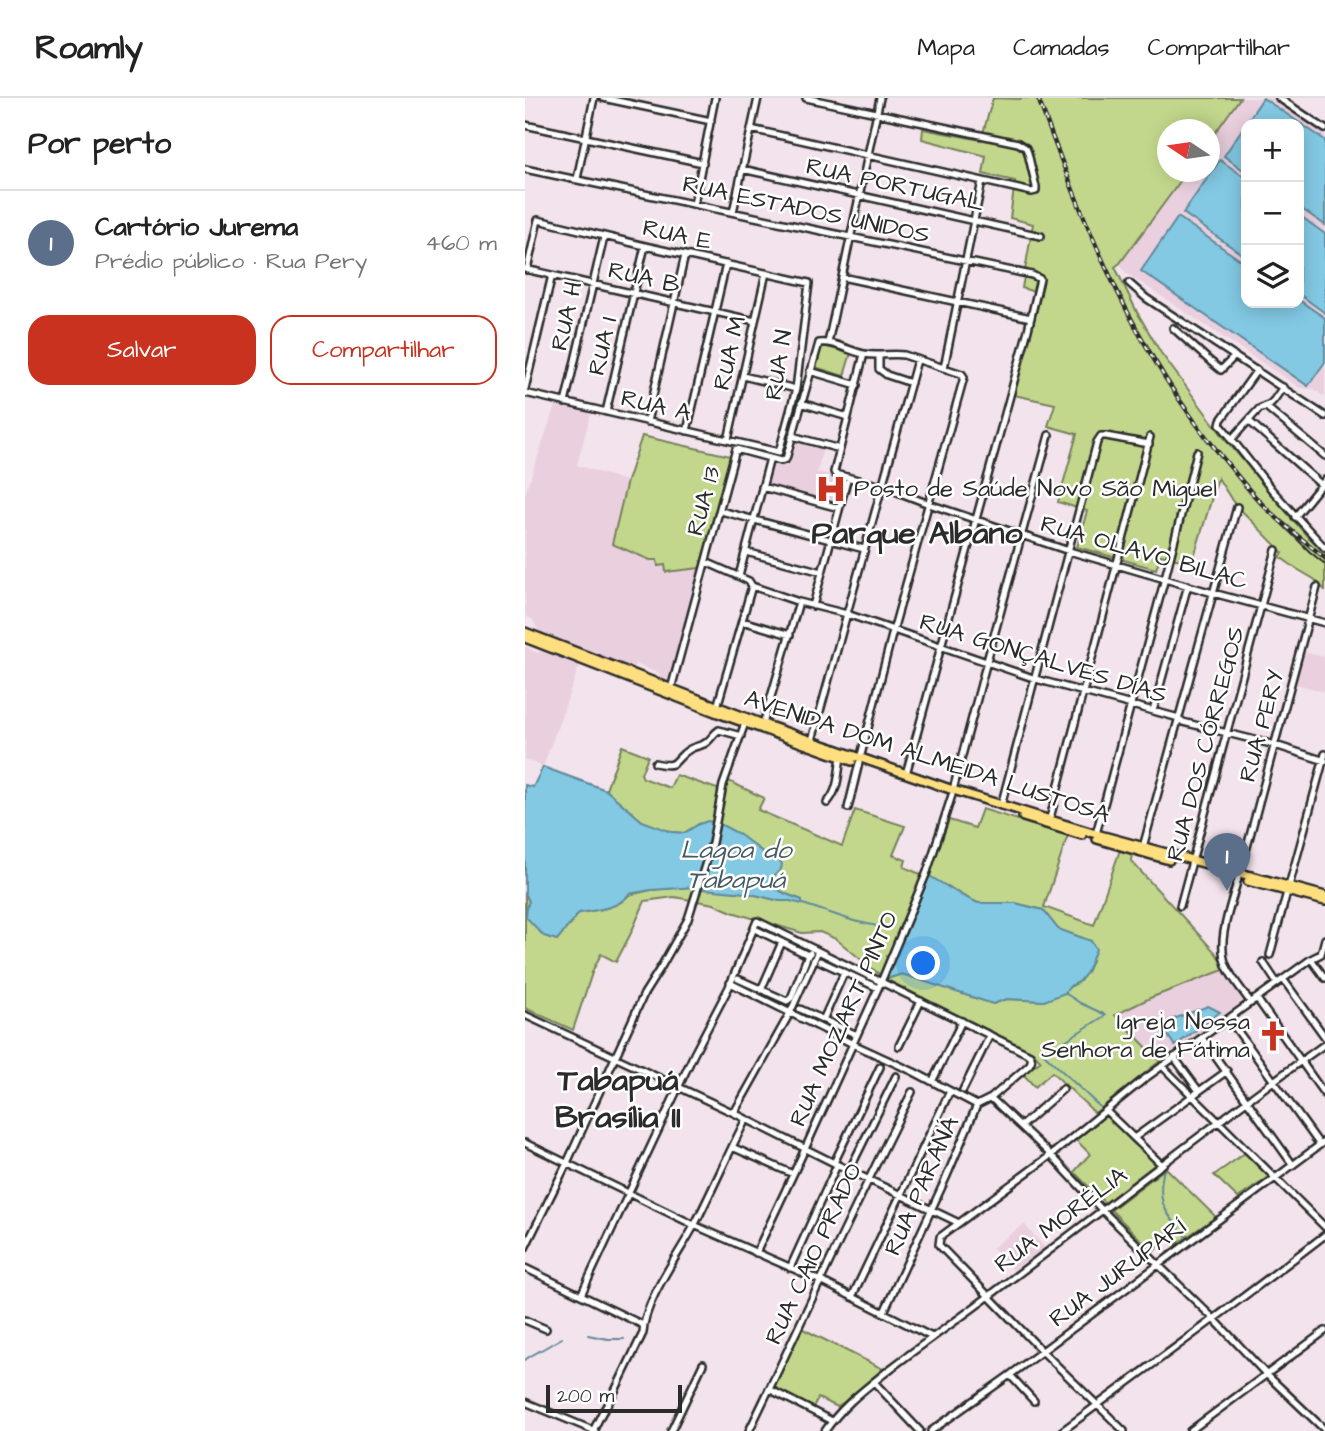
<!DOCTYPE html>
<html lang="pt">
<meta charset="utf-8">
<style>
body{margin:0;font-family:"Architects Daughter",sans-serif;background:#f2f2f2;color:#222}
.controls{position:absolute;right:21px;top:21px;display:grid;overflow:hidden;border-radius:14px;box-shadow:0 4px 18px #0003}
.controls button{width:63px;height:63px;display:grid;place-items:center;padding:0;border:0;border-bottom:2px solid #e0e0e0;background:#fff;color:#222;font:35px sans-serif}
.compass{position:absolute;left:632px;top:21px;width:63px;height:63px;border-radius:50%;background:#fff;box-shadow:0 4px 18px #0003;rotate:283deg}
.scale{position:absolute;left:21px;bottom:18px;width:136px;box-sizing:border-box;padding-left:7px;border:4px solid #2b2b2b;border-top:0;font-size:19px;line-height:24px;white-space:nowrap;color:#2b2b2b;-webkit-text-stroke:5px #fff;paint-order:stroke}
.you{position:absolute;left:399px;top:866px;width:24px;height:24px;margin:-18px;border:5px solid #fff;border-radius:50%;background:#1a73e8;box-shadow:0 0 0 10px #1a73e833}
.badge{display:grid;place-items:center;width:46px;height:46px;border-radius:50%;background:#c8321e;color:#fff;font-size:23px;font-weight:700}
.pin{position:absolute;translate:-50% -58px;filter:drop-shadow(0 2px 4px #0008)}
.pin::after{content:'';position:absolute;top:37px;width:24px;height:21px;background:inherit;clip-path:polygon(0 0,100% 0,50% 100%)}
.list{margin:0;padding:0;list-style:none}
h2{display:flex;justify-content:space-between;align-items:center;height:91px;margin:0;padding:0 28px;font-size:30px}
h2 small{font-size:23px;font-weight:400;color:#767676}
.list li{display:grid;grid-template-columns:46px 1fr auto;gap:21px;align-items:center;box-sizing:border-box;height:105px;padding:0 28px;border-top:2px solid #e0e0e0}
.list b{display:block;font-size:26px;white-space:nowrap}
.list p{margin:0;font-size:23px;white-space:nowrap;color:#767676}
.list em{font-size:23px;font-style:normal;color:#767676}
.actions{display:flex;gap:14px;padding:21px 28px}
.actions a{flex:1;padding:16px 0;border:2px solid #c8321e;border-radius:21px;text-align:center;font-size:24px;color:#c8321e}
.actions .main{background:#c8321e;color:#fff}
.icon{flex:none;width:38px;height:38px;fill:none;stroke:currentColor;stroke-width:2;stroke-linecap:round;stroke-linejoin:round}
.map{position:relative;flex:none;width:800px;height:1333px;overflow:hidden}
header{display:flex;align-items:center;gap:42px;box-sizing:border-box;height:98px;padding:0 35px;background:#fff;border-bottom:2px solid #e0e0e0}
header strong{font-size:33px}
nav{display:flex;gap:38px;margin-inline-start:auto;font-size:24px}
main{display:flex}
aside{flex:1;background:#fff}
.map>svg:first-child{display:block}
.built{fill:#ead0df;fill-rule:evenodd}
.green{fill:#c2d78c;stroke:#76815c;stroke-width:2;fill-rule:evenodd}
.water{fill:#83c9e4;stroke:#608a9a;stroke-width:2}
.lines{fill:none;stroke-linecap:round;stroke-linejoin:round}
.stream{stroke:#608a9a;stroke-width:2}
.minor-casing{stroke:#2b2b2b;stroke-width:10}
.major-casing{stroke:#2b2b2b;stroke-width:12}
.minor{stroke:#fff;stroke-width:5}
.major{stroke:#fedf80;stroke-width:7}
.tram{stroke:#2b2b2b;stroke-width:2}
.rail-casing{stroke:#2b2b2b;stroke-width:4.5}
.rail{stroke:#fff;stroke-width:2;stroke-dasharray:5;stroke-linecap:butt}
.labels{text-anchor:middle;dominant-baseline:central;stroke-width:5;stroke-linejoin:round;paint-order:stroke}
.street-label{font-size:24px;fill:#2b2b2b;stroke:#fff}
.poi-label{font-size:24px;fill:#2b2b2b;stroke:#fff;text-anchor:start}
.water-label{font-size:26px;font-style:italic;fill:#455a62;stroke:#fff}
.district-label{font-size:32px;font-weight:bold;fill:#2b2b2b;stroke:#fff}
</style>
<header>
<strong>Roamly</strong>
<nav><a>Mapa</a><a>Camadas</a><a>Compartilhar</a></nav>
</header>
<main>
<aside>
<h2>Por perto<small></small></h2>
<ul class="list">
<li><span class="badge" style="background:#5c6f8a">1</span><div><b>Cartório Jurema</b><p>Prédio público · Rua Pery</p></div><em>460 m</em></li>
</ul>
<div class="actions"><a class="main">Salvar</a><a>Compartilhar</a></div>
</aside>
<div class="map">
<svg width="800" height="1333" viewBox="0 0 800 1333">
<rect width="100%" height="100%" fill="#f3e3ec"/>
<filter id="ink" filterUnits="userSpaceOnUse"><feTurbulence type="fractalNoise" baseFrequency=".0143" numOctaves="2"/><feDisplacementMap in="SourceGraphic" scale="14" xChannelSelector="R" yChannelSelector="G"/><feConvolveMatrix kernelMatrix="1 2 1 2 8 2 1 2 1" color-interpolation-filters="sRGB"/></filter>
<g filter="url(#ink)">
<path class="built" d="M715 0H754L800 31V296L798 298 789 291 775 290 601 175 595 165 662 74H684L685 42ZM721 26H774V205H721Z
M30 308 66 315 52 367 101 383 117 338 205 358 144 585 135 581V576L111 566 106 570 15 535 7 521 0 518V396Z
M269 342 298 350 292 374 319 381 312 407 241 388 247 364 262 368Z
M0 548 12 555 17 552 55 566 18 669 0 661Z
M779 554 799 559 800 557V594L771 586Z
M701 871 723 903 635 963 589 918 625 900Z
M499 1126 521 1151 490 1174 467 1150Z"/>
<path class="green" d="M468 0 495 1 496 0H715L685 42 684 32H642V74H662L595 165 590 169 612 214 636 255 700 341 781 437 800 454V492L789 481 772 471 755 459 758 455 708 404 693 380 667 465 636 457 631 471 552 449 562 413 533 404 552 336 523 328 530 306 489 297 516 196 497 190 508 126 485 120 490 83 458 76 461 58 397 41 398 31 456 42Z
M297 246 326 255 319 278 290 269Z
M117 338 205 358 175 470 141 474 140 467 133 468 132 462H125L87 446 102 383Z
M97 648 123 658 116 676 118 680 145 690 151 677 192 691H200L204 683 239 700 233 712 317 748 330 712 380 728 368 757 381 762 379 769 395 776 404 777 424 722 450 730 457 711 543 737 519 809 569 827 595 752 607 756 606 763 690 854 701 871 625 900 590 917 635 963 570 1015 527 974 510 989 498 976 516 963 508 954 360 881 311 841 295 834 277 835 207 814 189 806 149 799 120 803 105 837 91 864 76 856 68 872 48 932 0 910V795L4 803 2 809 44 828 54 815C71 812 93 811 104 797L126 792 169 788 174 726 159 735 146 734 117 723 81 692ZM195 727C217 735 232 755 254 762L256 771C249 778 246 779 248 789L261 796 277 802 255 803 222 795 178 790ZM423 788 438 798 453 805H490L518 812 533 831 566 843 567 863 562 874 554 884 519 903 482 901 468 906 377 876 362 881Z
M585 1014 633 1064 580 1105 549 1074 565 1056 551 1042Z
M720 1055 744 1079 713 1100 689 1077Z
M641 1070 691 1119 650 1147 642 1140 628 1154 586 1112Z
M276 1230 358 1271 313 1309 293 1300 288 1309 249 1291Z"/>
<path class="water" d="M738 0 800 42V127L774 109V26H721V74L699 58Z
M695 62 721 80V159L658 115Z
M774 117 800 136V215L774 196Z
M653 119 721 166V205H774V202L800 220V264L783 288 616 173Z
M18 669 81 692 117 723 146 734 159 735 174 726 183 723 191 725 172 789 126 792 104 796C93 811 71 812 54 815L32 842 19 838 1 819 2 809 4 803 0 795V687L8 689Z
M195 726 214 736 244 759 254 762 257 766 256 771C249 778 246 779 248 789L261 796 277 802V806L265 803H255L222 795 178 791Z
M403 777 438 798 453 805H490L518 812 533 831 566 843 571 851 562 874 554 884 545 888 540 895 519 903 482 901 468 906 377 876 361 881Z
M683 908 695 914 650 948 635 926Z"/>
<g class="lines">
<path class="stream" d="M278 806 329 823 361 830
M540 895 555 905 581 917 519 956 577 1011
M587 1022 608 1045 621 1055
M639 1071C630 1107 642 1115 662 1140
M63 1237 83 1241H99
M0 1262 4 1259 37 1240"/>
<g class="minor-casing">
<path id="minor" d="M78 0 186 23
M754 0 800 31
M0 27 178 65
M226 31 507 94 511 93V89L503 55 501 50 493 45 281 0
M0 71 507 177 515 181 503 232 381 676
M217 71 516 138
M52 81 69 0
M169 106 190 0
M208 114 233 0
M0 171 230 223
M317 179 506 220
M604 185 621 200 800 318
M648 230 686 264 696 272 710 258
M303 245 355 0
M339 256 309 374 310 376 357 388 404 406 544 453 688 495 800 525
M354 258V271L362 277 386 285
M419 270 457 83
M732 272 696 322 695 326 747 392 800 450
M285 273 332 287
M218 278 271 291
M0 291 27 177
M0 295 254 354 271 291 284 185 120 148 13 122 2 172
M40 305 79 139
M276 305 323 319
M740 308 800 358
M81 314 120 148
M724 323 800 390
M122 324 160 157
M162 333 201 166
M267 338 315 351
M203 342 241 175
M706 342 734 311 745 306 749 302 758 289
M237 389 314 410
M196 413 339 451
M770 419 800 382
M221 454 297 474
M181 464 224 483 227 488 192 609
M214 478 245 360
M227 488 274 504 322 516 511 581 654 620 658 624 750 647 800 663
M288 508 323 379
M217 523 265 537
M146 591 211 351 256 363 261 361 294 245C309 243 324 253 339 256 353 259 365 255 379 257L437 276 439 279 368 533 335 661
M628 613 663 487
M238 626 274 504
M286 646 392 262
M130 665C156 671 147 661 165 651 170 648 177 648 182 644 187 640 188 636 194 632L216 638
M428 692 462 563 524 337
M302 705C314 692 313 676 316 659
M476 708 572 344 576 338H581L624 346
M323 710 334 665
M524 724 625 339
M571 736 640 480 672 354
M618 749 712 409
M715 775 792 489
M713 780C707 805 691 842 701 867 707 881 718 893 726 905
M764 788 800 656
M655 808 751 452
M232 832 283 857 285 855
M745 857 762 794
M786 861 800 880
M295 863 353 890
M738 864 752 885
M213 881 262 903 266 900 283 857
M758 881 800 939
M205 885 328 946 389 974 452 1007
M236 892 257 844
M732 901 800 997
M275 911 332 937
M0 917 209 1015 309 1065 434 1125
M704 921 795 1047
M298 922 319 875
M677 940 768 1067
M374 948 396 903
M649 959 674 993
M637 968 800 1129
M409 980 437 923
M438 992 465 937
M466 1000 526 1057 578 1113 690 1222 741 1276 800 1332
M581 1013 637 1067
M209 1015 265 915 293 853
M496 1028 538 991
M609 1040 702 973
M0 1045 169 1127 296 1183 407 1239
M207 1049 268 1076
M309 1065 355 969
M324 1073 371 978
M0 1150 42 1065 119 896 136 869 163 821 187 745 198 687 220 625
M231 1155 280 1051 356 884 402 774 427 697
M0 1170 118 1227
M265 1170 312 1067
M56 1197 169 956 204 889 232 823 505 957C508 961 506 965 503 968L466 1000 452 1007 421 1080 359 1214
M327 1199 425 993
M0 1222 21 1231
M485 1277 509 1303
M349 1284 395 1333
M244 1291 307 1323
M0 1304 70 1333
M68 1333 77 1315 87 1299 118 1235C119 1203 154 1156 169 1128 187 1093 203 1056 221 1021
M146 1333 178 1266
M224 1333C279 1220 330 1106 387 994
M300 1333C318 1307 340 1291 365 1271 400 1244 437 1219 472 1192 582 1110 688 1025 800 946
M406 1333 485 1277 800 1043
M537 1333C625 1268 713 1204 800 1137
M599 1333 517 1253 414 1147 415 1139 526 1057 618 982 786 861 796 856 800 841
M665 1333 800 1233"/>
</g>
<g class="major-casing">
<path id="major" d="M0 534 238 626 428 692 571 736 800 798
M0 540 190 614 327 663
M498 719 557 737
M572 741 644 762
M723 783 800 803"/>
</g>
<use href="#minor" class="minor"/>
<use href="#major" class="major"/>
<path class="tram" d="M738 407 785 454 800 466"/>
<g class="rail-casing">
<path id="rail" d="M513 0C561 130 608 251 697 359 711 376 724 393 739 408 758 427 780 443 800 460"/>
</g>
<use href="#rail" class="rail"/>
</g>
</g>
<defs>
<g id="hospital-bare" transform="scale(2.415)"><path d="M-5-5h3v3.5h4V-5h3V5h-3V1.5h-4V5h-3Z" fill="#c8321e" stroke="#fff" stroke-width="2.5" paint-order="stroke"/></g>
<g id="church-bare" transform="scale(2.415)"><path d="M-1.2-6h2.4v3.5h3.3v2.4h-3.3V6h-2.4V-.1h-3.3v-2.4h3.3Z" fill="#c8321e" stroke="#fff" stroke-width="2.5" paint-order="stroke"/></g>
</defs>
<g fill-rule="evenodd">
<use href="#hospital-bare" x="306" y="391"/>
<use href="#church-bare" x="748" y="938"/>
</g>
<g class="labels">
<g class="street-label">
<text transform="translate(370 87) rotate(12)">RUA PORTUGAL</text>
<text transform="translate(281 112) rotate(12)">RUA ESTADOS UNIDOS</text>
<text transform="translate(152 137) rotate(12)">RUA E</text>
<text transform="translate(119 180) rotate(13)">RUA B</text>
<text transform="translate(42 218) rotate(-77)">RUA H</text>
<text transform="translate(78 248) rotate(-77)">RUA I</text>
<text transform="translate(205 255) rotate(-77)">RUA M</text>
<text transform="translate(254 267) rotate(-81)">RUA N</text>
<text transform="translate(131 308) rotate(13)">RUA A</text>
<text transform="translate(179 403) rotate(-75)">RUA 13</text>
<text transform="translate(619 455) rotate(16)">RUA OLAVO BILAC</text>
<text transform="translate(518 561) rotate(17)">RUA GONÇALVES DÍAS</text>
<text transform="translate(737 628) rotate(-75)">RUA PERY</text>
<text transform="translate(681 646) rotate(-75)">RUA DOS CÓRREGOS</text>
<text transform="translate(402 659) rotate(18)">AVENIDA DOM ALMEIDA LUSTOSA</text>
<text transform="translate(319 921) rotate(-66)">RUA MOZART PINTO</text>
<text transform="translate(397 1088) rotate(-66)">RUA PARANÁ</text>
<text transform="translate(536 1122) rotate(-37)">RUA MORÉLIA</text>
<text transform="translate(289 1156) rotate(-65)">RUA CAIO PRADO</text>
<text transform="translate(593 1175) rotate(-37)">RUA JURUPARÍ</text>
</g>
<g class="poi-label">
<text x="329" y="391">Posto de Saúde Novo São Miguel</text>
<text x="725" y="924" text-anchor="end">Igreja Nossa<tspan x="725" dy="28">Senhora de Fátima</tspan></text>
</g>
<g class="water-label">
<text x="211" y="752">Lagoa do<tspan x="211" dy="30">Tabapuá</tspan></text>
</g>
<g class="district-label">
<text x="392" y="435">Parque Albano</text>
<text x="93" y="982">Tabapuá<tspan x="93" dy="37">Brasília II</tspan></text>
</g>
</g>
</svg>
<div class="controls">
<button>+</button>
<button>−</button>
<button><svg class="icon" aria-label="layers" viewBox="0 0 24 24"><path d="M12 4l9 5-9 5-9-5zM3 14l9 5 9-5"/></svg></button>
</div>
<svg class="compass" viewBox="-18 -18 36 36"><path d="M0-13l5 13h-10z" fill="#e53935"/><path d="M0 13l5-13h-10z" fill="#767676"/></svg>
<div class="scale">200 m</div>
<div class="you"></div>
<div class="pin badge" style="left:702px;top:793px;background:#5c6f8a">1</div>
</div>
</main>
